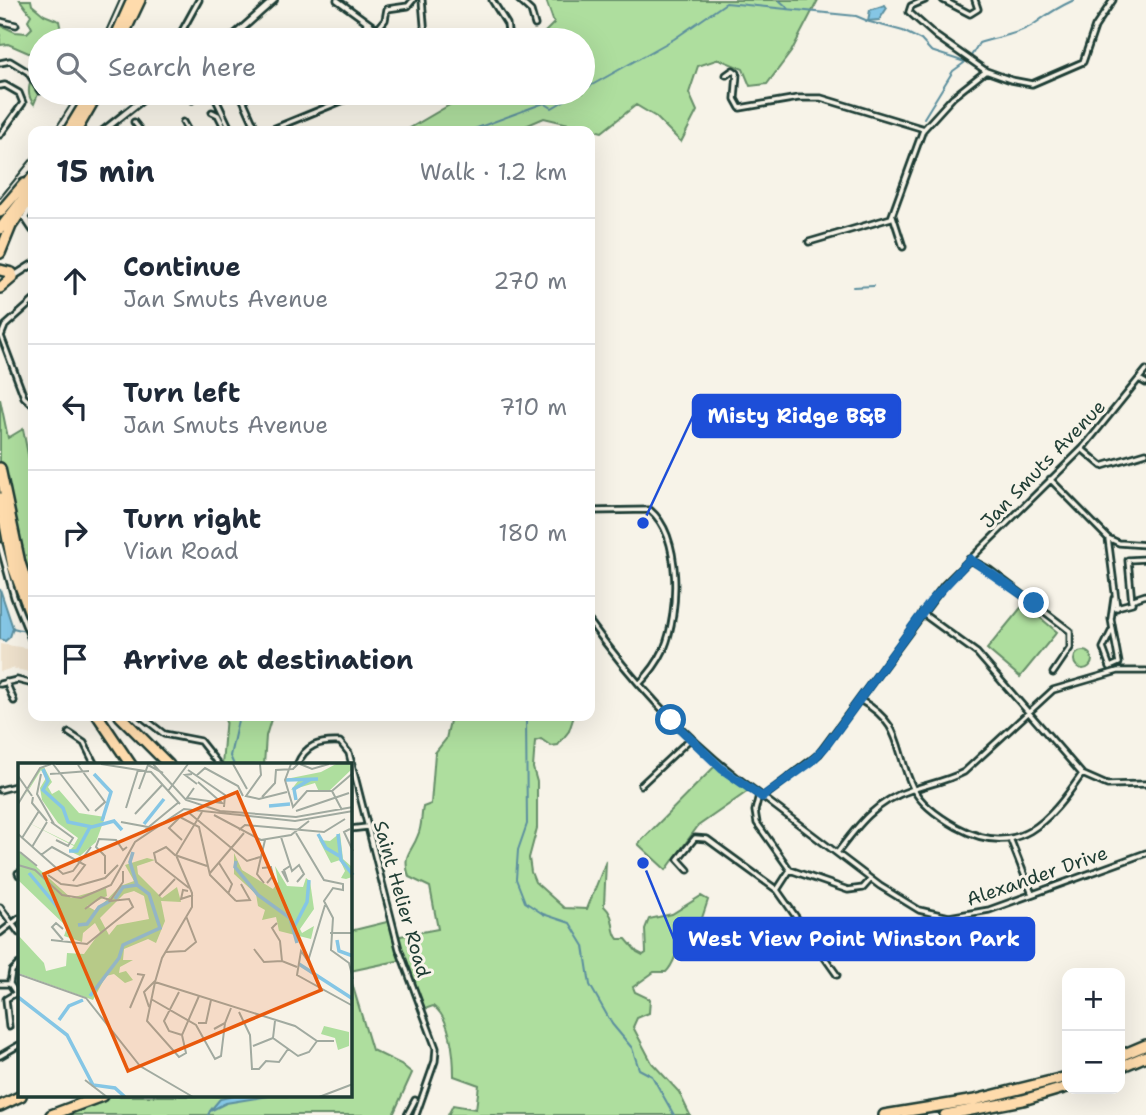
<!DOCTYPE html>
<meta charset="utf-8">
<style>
body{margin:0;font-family:"Shantell Sans",sans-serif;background:#f2f2f3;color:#1f2937}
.controls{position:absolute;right:21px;bottom:21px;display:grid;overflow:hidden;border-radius:14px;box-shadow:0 7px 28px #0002}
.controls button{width:63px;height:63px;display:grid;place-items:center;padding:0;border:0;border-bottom:2px solid #e0e1e3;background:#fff;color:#1f2937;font:35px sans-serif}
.stop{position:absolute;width:21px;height:21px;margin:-16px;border:5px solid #1f6fb2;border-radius:50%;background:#fff}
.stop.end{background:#1f6fb2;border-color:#fff;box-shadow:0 2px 7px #0008}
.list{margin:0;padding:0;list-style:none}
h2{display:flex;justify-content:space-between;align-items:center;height:91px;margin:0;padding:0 28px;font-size:30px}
h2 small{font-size:23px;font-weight:400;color:#747a83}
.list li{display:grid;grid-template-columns:46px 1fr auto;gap:21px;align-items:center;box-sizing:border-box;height:126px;padding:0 28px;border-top:2px solid #e0e1e3}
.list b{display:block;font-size:26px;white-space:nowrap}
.list p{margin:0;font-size:23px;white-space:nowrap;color:#747a83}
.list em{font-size:23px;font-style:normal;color:#747a83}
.icon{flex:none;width:38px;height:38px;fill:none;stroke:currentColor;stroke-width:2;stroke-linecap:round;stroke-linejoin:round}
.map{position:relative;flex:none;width:1146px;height:1115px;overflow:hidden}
.search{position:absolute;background:#fff;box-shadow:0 7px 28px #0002;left:28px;top:28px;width:567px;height:77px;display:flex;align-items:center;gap:18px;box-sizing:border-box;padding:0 24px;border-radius:38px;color:#747a83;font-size:26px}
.panel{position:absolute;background:#fff;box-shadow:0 7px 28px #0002;left:28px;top:126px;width:567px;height:595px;border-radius:14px}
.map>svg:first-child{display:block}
.built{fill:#eee1cc}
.green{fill:#aede9e;stroke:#668e69;stroke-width:2}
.water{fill:#85c6e5;stroke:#5c8f9e;stroke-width:2}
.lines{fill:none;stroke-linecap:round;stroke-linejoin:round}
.stream{stroke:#5c8f9e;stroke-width:2}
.minor-casing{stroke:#1f3d34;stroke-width:9}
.tertiary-casing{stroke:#1f3d34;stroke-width:10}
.motorway-casing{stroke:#1f3d34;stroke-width:14}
.minor{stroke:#f7f3e8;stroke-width:3.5}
.tertiary{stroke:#f7f3e8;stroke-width:4.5}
.motorway{stroke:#fedbac;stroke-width:9}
.rail{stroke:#1f3d34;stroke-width:2}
.route{stroke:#1f6fb2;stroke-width:9}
.labels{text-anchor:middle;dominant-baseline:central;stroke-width:6;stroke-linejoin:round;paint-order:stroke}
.street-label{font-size:19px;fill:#1f3d34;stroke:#f7f3e8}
.inset-river{fill:none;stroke:#85c6e5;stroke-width:3.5}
.inset-road{fill:none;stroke:#a1aaa0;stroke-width:2}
.view{fill:#e8590c;fill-opacity:0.15;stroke:#e8590c;stroke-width:3.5}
.inset-edge{fill:none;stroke:#1f3d34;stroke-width:3.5}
.leader{fill:none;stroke:#1d4ed8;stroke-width:2.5}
.callout-dot{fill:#1d4ed8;stroke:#f7f3e8;stroke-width:2.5}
.callout{fill:#1d4ed8;stroke:#1d4ed8;stroke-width:2.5}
.callout-label{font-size:21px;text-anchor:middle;font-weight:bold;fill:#fff}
</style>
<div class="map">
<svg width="1146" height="1115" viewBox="0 0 1146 1115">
<rect width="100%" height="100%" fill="#f7f3e8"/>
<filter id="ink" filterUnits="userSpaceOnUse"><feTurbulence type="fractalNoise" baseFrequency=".0143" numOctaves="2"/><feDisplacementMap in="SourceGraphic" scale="14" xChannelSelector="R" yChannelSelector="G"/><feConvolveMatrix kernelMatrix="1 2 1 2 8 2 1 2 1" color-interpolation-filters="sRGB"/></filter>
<g filter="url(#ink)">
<path class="built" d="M0 644 33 649V673L12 668 0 672Z"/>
<path class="green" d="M20 0H31L32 5 44 15 59 21 63 40H40V58L8 44 0 45V25L15 32 27 33 32 28 28 20 31 15Z
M546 0H818L791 52 767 84 750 86 743 69 719 59 698 66 689 93 697 111 681 142 656 117 636 105 602 132 544 118 514 131H405L470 93H583V40H537L554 23Z
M40 61V89L34 104C22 91 34 74 40 61Z
M0 399 8 438 23 429 33 480V572L24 578 0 468Z
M1024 604 1057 632 1020 677 987 649Z
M1074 660a9 9 0 1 1 18 0a9 9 0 1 1-18 0Z
M226 716H272L266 736 264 765H222Z
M451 716H574L569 731 558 745 551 746 541 739 535 741 533 768 537 782V828L529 858 531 872 535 882 564 908 587 909 606 861 604 906C617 918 610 930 618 939H626L637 952 643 955 646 953 645 929 649 919 672 914 701 896 708 900 701 921 704 946 700 949 685 941C674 951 676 963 666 972H654L633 987 635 992 650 999 649 1013 637 1018 633 1027 652 1063 679 1092 690 1115H448L453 1105 476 1109 479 1085 454 1076C454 1055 451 1018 433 1006L422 1010 402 960 350 971V931L391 921 395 937 438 929 430 887 409 877C402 852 411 855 418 835 422 827 421 816 423 807L431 804 435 753 446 739Z
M717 764 751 789 698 826 666 870 638 844Z
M350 977 372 1050 401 1064 412 1073 393 1115H51L102 1096H350Z"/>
<path class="water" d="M885 5 887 8 879 20 868 21 870 10Z
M0 589 13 628 10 637 5 641 0 639Z
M234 1096H269L226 1103 210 1111 220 1099Z"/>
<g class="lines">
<path class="stream" d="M779 0 789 9
M866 21 903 31 921 40 931 51 965 62
M971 56 979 43C998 37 1021 34 1037 22 1049 13 1059 7 1074 0
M583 90 674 39 726 3 856 16 868 21
M924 118 953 71 964 63
M469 131 544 103 552 108 577 93
M853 287 874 286
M13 628 25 631
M526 716 527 824 518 850 516 879 525 902 543 914 570 923 584 946 590 985 612 1024 632 1048 639 1069 652 1076 674 1115
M234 765 230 756 239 716
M208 1115 210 1111"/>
<g class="minor-casing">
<path id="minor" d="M337 0 392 40
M422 0 425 36 430 40
M492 0 507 24 509 39
M519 0 531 11 535 25
M925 0 911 6 909 12 936 36 986 71 1011 80 1032 84 1083 62 1095 27 1113 0
M943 0 970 14 978 9 975 0
M0 21 16 25
M374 29 377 40
M377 30 385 20 387 9 408 6 413 0
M177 40 199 0
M365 40 366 22
M414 40 425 36
M0 63 10 61 28 72 40 91
M726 75 733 70 737 73 735 99 740 108 798 98H821L924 129
M0 86 5 85 19 93 23 103 0 135
M187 93 192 100
M213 93 231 131
M240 93 257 131
M212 112 218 115 226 131
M134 122 141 131
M183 122 188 131
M268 131 361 93
M893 216 903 247
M809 242 891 218 923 130 953 97 986 71
M33 301 5 326 1 336 24 397 33 405
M1139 379 1146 383
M1082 449 1102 466 1146 453
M1050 479 1108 538 1117 608
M590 511 650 510C682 537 679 613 664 649 658 662 649 674 639 684
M1108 538 1119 543 1146 545
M0 545 14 597 33 644
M969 559 990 570 1070 631V648L1053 673
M1131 600 1146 595
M1113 608 1132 603 1128 560 1146 559
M922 613 977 653 1082 774 1107 785 1146 784
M590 622C639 690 694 748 763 797L819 754 944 585 1082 449 1146 370
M1110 667 1119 663 1111 619 1114 598
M1110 667 1103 648 1112 630
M6 682 14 701
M0 684 17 680 33 684
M860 700C904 725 894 749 913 788 921 805 941 818 957 827 1018 860 1049 822 1082 774
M141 716 164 734 200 741 219 765
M69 733 84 743 95 765
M297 765C305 745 319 741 340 742L349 753 399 949 436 1048 435 1061 416 1115
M641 785 690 739
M0 790 19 785
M759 795 755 811 757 823 790 870 848 890 863 888 871 879
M763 797 880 886 919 910 949 917 989 910 1146 853
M350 829 367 827
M1011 841 1032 894
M837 853C858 825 876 801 911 790 929 784 947 781 964 772L1053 690 1118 671H1146
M688 870 678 859 695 838 707 839 777 890 837 975
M18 873 19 875
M777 890 790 870
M0 907 19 933
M0 933 19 918
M10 983 12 971 19 964
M0 984H10L16 993 6 999
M6 999 9 1027
M0 1056 19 1045
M407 1115 415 1100"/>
</g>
<g class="tertiary-casing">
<path id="tertiary" d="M229 40 274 0
M103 131 151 93
M33 203 25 218 33 230
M14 276 33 264"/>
</g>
<g class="motorway-casing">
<path id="motorway" d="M114 40 132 0
M121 40 140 0
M68 131 91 93
M76 131 98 93
M23 190 33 177
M0 212 24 184
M0 229 33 186
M0 253 11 226 33 194
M0 270 12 273
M0 288 13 277
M0 468 20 563 33 603
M0 498 13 567 33 621
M98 716 131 765
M120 716 169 765
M1120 1056 1146 1045
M1120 1067 1146 1056
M0 1106 21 1096
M51 1115 102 1096
M884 1115 975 1100 1067 1077
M945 1115 1023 1100 1067 1087"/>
</g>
<use href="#minor" class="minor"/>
<use href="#tertiary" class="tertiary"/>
<use href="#motorway" class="motorway"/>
<path class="rail" d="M102 40 120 0
M54 131 78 93
M0 198 33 157"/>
</g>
</g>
<g class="lines" filter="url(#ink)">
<path class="route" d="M671 720 722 769 762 797 811 762 825 747 932 600 970 559 1034 603"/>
</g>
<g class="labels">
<g class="street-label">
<text transform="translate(1043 464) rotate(-46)">Jan Smuts Avenue</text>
<text transform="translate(1037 876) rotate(-19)">Alexander Drive</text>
<text transform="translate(402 899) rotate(74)">Saint Helier Road</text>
</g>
</g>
<g transform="translate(18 763)">
<rect width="334" height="334" fill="#f7f3e8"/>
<path d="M318 1H334V6L310 29H301L297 20 273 27 280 18 268 16 303 9ZM26 4 34 19 30 24 34 31 41 27 61 50 87 54 78 79 62 93 51 88 56 83 7 58 56 82 60 75 40 60 24 37 22 25 28 15 23 7 7 33 21 6ZM322 70 325 96 334 104V114L328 116 323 115 327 108 322 97 313 100 301 77 312 78ZM0 87 53 135 88 125 89 133 69 143 78 148 102 123 116 118 107 102 129 95 137 97 119 103 120 111 144 135 159 124 163 139 143 138 147 158 138 180 130 176 106 186 105 197H115L102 204 101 210 108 208 115 217 107 220 96 211 88 213 75 237 0 210V172L26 200 28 208 48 203 49 190 66 191 82 169 77 160 65 170 64 179 46 173 49 164 0 117ZM116 128 126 133 131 156 99 162 91 172 82 155 106 131ZM216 90 224 107 255 126 260 119 257 103 269 123 285 124 288 115 292 118 296 146 282 166 284 170 296 163 293 176 261 168 258 154 244 157 247 147 240 143 238 131 216 111ZM306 263 331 269V283L320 287 317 275 303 271Z" fill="#aede9e" fill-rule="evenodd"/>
<path class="inset-river" d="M25 6 30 18 25 27 45 45 50 59 74 64 96 58 104 67M76 11 93 29 84 58M268 17 300 16M278 37 276 26 293 16M251 43 272 41M126 61 146 36M300 71 308 85 323 94M320 71 323 97 335 112M51 88H59L72 64M218 98 217 104 240 132 272 155 279 180M11 110 42 147M97 136 105 124 119 122M60 162 69 161 81 144 92 138M276 164 289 139 291 117M319 177 321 188 335 193M281 201 335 236M72 233 101 195 105 182 142 165 131 131 119 122 112 99 115 89M0 234 49 272 75 322 97 325 107 334M41 257 51 243 65 237"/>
<path class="inset-road" d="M35 1 71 48M38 1H63M83 1 133 9 162 41M135 1 168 37 202 48 278 54 335 44M215 1 229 26M242 1 243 12 228 33 241 36 269 29M273 1 267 17 275 44 289 28H314L335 10M282 1 294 6 311 1M60 2 87 39 77 48M170 7 207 32 206 44M23 11 19 31 36 61M32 11 71 8M174 11 167 12 179 21M0 13 14 33M178 13 187 5 220 23 225 33M176 25 169 35 204 40 180 19M121 26 130 2 145 10M150 28 170 1M314 28 324 47M15 34 14 40 29 58M244 34 257 20 258 7 275 6 280 1M0 41 22 5 33 1M108 45 120 7M278 48 331 30M170 49 229 98 242 94M184 49 158 92 174 130V144L144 195 137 219 277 263 299 278H316M117 51 145 21M196 52 243 77 273 72 291 58M33 59 55 75 50 83 38 77M103 59 130 64M332 66 326 69 335 88M127 67 161 39M221 67 227 62 306 69 327 56M278 70 306 117 325 121V127L315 125 306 138 315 155 313 187 331 200 335 216M0 71 45 111 55 108 73 84M263 74 274 108 281 102 286 111 279 119M4 75 21 48M164 77 151 65 162 54 181 64 192 112 218 138M14 84 29 59M2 89 19 103M23 92 34 84 67 102 55 118M201 100 214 121 210 131M0 102 17 107 44 132 63 135 93 122 117 79 166 46 277 58 335 48M244 105 253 104 255 113 249 120M264 108 270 119 266 107 272 103M192 110 226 70M87 111V93L78 84 81 76 98 77 105 87 109 84M30 112 43 121 59 123 87 115 100 102M246 120 239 111 247 77M171 125 138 99 136 90 148 84 157 92 189 103M170 128 165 127 163 136 175 132M141 133 157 116M218 138 232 137 223 121M307 142 290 198 283 188 279 212 335 243M67 146 83 134 92 137M259 160 254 165 262 178 264 198M45 166 38 160 34 164 45 177M312 170H335M33 177 69 181 115 144 111 136 92 138 105 119V108M236 186 246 199 264 198 279 204M148 189 167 188 178 179 168 153M0 211 68 235 122 303 175 334M137 219 129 258 161 294 168 290 164 272 181 233M161 229 146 258 151 268 164 272M133 236 178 262 197 296 203 293 207 260M131 244 126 229 137 218M112 245 126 212 119 211M221 249 232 272 234 306H241L248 298 261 299 270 286M257 258 255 275 280 293 291 289 299 278M180 260H188L193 237M196 266 207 260 213 245M235 283 255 275M67 317 89 334M301 334 335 321"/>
<path class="view" d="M219 29 303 227 110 308 26 111Z"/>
<rect width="334" height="334" class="inset-edge"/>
</g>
<path class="leader" d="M643 523L693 416M643 863L674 939"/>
<g class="callout-dot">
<circle cx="643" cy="523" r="7"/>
<circle cx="643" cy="863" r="7"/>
</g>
<g class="callout">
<rect x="693" y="395" width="207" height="42" rx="7"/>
<rect x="674" y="918" width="360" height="42" rx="7"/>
</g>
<g class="callout-label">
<text x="797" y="423">Misty Ridge B&amp;B</text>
<text x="854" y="946">West View Point Winston Park</text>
</g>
</svg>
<div class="controls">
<button>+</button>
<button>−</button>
</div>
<div class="stop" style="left:671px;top:720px"></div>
<div class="stop end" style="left:1034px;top:603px"></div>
<div class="search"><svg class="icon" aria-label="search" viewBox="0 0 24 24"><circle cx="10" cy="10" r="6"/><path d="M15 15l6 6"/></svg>Search here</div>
<section class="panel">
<h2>15 min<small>Walk · 1.2 km</small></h2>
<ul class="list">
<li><svg class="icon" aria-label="ahead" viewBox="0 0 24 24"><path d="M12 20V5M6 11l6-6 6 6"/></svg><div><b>Continue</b><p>Jan Smuts Avenue</p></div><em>270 m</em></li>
<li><svg class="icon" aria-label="left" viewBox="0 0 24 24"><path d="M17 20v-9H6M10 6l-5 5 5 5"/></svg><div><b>Turn left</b><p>Jan Smuts Avenue</p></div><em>710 m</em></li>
<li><svg class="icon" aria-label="right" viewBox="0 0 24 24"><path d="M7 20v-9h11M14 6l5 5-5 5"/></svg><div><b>Turn right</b><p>Vian Road</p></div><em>180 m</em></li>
<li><svg class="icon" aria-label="arrive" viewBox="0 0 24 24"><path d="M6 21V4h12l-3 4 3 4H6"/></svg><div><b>Arrive at destination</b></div></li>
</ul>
</section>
</div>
